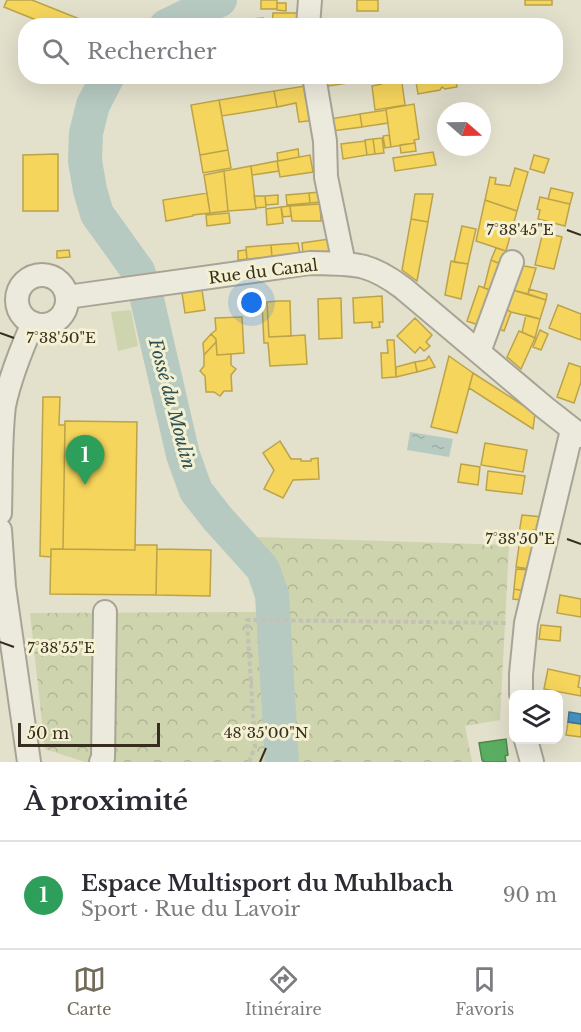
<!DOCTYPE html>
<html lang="fr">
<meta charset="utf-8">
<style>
body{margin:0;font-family:"Libre Baskerville",serif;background:#f2f2f3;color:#2b2b33}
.controls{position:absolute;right:18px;bottom:18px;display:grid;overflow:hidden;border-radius:12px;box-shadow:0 6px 24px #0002}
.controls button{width:54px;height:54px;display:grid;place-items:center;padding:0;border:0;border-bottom:2px solid #e1e1e2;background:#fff;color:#2b2b33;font:30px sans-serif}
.compass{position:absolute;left:437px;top:102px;width:54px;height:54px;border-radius:50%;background:#fff;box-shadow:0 6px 24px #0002;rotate:110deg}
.scale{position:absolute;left:18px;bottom:15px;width:142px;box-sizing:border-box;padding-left:6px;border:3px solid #362d1e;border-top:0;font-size:16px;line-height:21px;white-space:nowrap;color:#362d1e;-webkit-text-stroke:4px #f4f0d2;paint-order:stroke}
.you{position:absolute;left:252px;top:303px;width:21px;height:21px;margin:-15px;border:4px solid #fff;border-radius:50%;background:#1a73e8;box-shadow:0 0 0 9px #1a73e833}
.badge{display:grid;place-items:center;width:39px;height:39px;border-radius:50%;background:#736c5b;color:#fff;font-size:20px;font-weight:700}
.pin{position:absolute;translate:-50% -50px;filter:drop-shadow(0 2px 3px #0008)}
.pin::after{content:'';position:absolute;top:32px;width:21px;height:18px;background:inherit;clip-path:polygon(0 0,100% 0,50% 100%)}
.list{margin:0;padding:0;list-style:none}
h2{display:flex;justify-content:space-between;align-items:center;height:78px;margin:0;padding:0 24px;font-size:26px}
h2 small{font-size:20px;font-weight:400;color:#7c7c81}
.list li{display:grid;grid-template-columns:39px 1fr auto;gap:18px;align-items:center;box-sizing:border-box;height:108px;padding:0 24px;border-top:2px solid #e1e1e2}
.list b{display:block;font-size:22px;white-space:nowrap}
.list p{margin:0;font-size:20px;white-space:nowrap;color:#7c7c81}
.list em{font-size:20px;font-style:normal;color:#7c7c81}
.icon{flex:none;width:33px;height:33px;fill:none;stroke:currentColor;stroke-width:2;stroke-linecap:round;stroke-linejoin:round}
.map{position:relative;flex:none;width:581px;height:762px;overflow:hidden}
.search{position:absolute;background:#fff;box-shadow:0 6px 24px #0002;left:18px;right:18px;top:18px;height:66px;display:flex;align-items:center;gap:15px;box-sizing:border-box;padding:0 21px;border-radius:24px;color:#7c7c81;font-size:22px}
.sheet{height:186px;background:#fff}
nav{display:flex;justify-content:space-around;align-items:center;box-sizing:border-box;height:84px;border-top:2px solid #e1e1e2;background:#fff;font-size:16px;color:#7c7c81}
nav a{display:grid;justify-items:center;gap:3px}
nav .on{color:#736c5b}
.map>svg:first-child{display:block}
.park{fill:url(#park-crowns)}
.pitch{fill:#ced4ae}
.water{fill:url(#water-ripples)}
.homes{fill:#f6d55c;stroke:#bca349;stroke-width:1.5}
.schools{fill:#4393c3;stroke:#3f7492;stroke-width:1.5}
.public{fill:#5aae61;stroke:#4f874d;stroke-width:1.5}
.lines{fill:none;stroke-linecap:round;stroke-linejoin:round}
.river{stroke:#b7cac1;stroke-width:34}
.minor-casing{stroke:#a8a495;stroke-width:26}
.path{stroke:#c4c1b4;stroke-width:4;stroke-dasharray:4.5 3;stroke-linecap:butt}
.minor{stroke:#ece9dd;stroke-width:22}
.ticks{fill:none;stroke:#362d1e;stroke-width:2}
.labels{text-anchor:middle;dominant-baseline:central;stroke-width:6;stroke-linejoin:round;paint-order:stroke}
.street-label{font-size:16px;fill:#362d1e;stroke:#f4f0d2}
.water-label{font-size:18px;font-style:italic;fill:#2d5256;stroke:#f4f0d2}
.ticks-label{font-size:15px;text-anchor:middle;fill:#362d1e;stroke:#f4f0d2;stroke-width:6;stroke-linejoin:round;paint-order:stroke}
</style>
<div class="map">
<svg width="581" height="762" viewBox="0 0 581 762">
<defs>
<pattern id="park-crowns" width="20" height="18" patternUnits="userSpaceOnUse" patternTransform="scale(1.5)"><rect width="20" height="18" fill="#ced4ae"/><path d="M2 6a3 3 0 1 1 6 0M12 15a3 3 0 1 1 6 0" fill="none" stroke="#b2b695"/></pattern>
<pattern id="water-ripples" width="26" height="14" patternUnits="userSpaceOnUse" patternTransform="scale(1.5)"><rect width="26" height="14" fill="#b7cac1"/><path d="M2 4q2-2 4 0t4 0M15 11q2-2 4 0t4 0" fill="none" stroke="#9eaea5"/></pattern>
</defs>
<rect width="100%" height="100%" fill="#e3e0cc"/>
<path class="park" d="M256 537 509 545 500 720 465 726 472 762H85L45 749 30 613 258 612Z"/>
<path class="pitch" d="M131 310 138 346 118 351 111 312Z"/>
<path class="water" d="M410 432 453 439 449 457 407 450Z"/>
<path class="homes" d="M7 0H32L82 20 80 26H51L4 7Z
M261 0H277V9H261Z
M357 0H378V11H357Z
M525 0H552V5H525Z
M277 3H286V11L277 10Z
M273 13H303V26H272Z
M263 18V26H242V20Z
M369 19 370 26H350V22Z
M197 76H234V77L199 83Z
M320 76H380V78L322 87Z
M381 76H401L405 105 375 110 372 86 382 84Z
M415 76H459L456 81 457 87 445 89 442 87 440 90 418 94Z
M311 85 317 120 299 122 296 103 277 107 274 91Z
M274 91 277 107 222 116 219 100Z
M219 100 228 150 200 155 191 105Z
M414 104 419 139 414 140 415 143 391 147 386 109Z
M386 110 388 123 362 127 360 114Z
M360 114 362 127 332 131 330 119Z
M389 135 391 147 385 148 383 136Z
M382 138 384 153 375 154 373 139Z
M373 139 375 154 367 155 365 140Z
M365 141 367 155 343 159 341 144Z
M415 143 416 151 401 153 400 145Z
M298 149 299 157 278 161 277 153Z
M228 150 231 168 203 173 200 155Z
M433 152 436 165 395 171 393 158Z
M58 154V211H23V155Z
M310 155 313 172 280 177 277 161Z
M534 155 549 159 544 173 530 169Z
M277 161 279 171 252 175 251 166Z
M251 166 256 209 228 211 224 171Z
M515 168 528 172 517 211 485 200 490 177 496 178 495 184 510 186Z
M224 171 228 211 210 213 204 175Z
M551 188 573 193 570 204 548 199Z
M320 192 321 202 310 203 309 193Z
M207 193 210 213 193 215V216L166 221 163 200Z
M309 193 310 203 287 205 286 195Z
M415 194H433L428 222 411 219Z
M278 195V204L266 205 265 196Z
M254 196H265L266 207 256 208Z
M540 197 570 204 565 226 538 219 540 210 537 209Z
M485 200 517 211 506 251 476 241Z
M320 204 321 221H292L290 206Z
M290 206 291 216 283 217 281 207Z
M281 207 283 223 267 225 266 209Z
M229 213 230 223 207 226 206 215Z
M411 219 428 222 417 281 402 270Z
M462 226 476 229 468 264 454 262Z
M543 232 562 237 554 269 535 265Z
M329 239 330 251 303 254 302 243Z
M298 243 300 254 272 257 271 245Z
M271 245 272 257 247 259 246 247Z
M496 248 506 251 503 265 491 260Z
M69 250 70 257 57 258V251Z
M246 250 247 259 238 260V251Z
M491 260 503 265 496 292 484 288Z
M451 261 468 264 461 299 445 295Z
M518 265 536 268 528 294 509 289Z
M479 286 496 292 484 327 467 321Z
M509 289 546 300 540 319 511 312 502 307Z
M529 289 547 294 546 300 528 294Z
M202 290 205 310 185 313 182 293Z
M382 296 383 322H379L380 327 372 328V322L354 323 353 298Z
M341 298 342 338 319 339 318 299Z
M278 301H290L291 336 269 337 267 302Z
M262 303H267L269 337 305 335 307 364 270 366 268 343H264Z
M558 305 581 314V340L549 328Z
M502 307 511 312 504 331 495 327Z
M526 315 540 319 535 338 522 332Z
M242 317 244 353 217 355 216 339 211 334 216 330 215 318Z
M415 318 432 335 426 342 430 346 424 351 420 347 415 353 397 336Z
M540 330 548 334 541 350 533 347Z
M519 331 535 338 521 369 507 357Z
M211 334 216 339V342L204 355 203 343Z
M387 340H394L396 377 382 378 381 353H388Z
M216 342 217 355 231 354V365L236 369 231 375 232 391H224L220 396 214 392H206L205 376 200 371 204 366V355Z
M429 356 435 367 417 372 415 362 426 360Z
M449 356 473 373 457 433 431 427Z
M415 362 417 372 396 377V367Z
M569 363 581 367V382L574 403 557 397Z
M473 373 535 413 533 429 469 388Z
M43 397H60L59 425H65L63 549H51V557L40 556Z
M65 421 137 422 135 550 63 549Z
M280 441 291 459H301V461H311V459L318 458 319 479 293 480 283 498 264 489 274 470 263 453Z
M485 443 527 450 523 472 481 465Z
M461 464 480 467 478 485 458 482Z
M488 471 525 476 522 494 486 490Z
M522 515 543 517 541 531 533 530 532 541 518 539Z
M520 539 534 541 530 569 516 567Z
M135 545H157L156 595 50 594 51 549 135 550Z
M157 549 211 550 210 596 156 595Z
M516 569 530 570 524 591 514 589Z
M514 589 524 591 521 600 513 599Z
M560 595 581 599V617L557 613Z
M541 625 561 627 560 641 539 639Z
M548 669 580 676 578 687 581 688V696L544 689Z
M568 722 581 724V737L566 735Z"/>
<path class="schools" d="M569 712 581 714V724L568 722Z"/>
<path class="public" d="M506 739 508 755 505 756 506 762H483V760H482L479 743Z"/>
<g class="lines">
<path class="river" d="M166 26 220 0
M108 76 93 105 86 133 85 161 90 190 97 214 138 271 146 295 183 455 196 491 218 519 263 569 272 595 282 762"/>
<g class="minor-casing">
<path id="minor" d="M308 26 310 0
M314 76 325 141 326 177 344 264
M17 300a25 25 0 1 1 50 0a25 25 0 1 1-50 0Z
M67 297 310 263C353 264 367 261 403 288L544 407 581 436
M479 352 512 262
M0 513C1 479 0 439 4 406 10 377 21 350 33 323
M0 530 4 587 29 762
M521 694V674L526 623 572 430
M526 740 532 762
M101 762 103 758 105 612"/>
</g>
<path class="path" d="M249 762 255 747 247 620 507 623"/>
<use href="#minor" class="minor"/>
</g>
<path class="ticks" d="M567 230 581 235M0 333 14 338M567 539 581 544M0 642 14 647M260 762 266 748"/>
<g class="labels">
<g class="street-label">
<text transform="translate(263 271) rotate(-7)">Rue du Canal</text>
</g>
<g class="water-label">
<text transform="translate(172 404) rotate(75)">Fossé du Moulin</text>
</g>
</g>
<g class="ticks-label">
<text x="520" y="235">7°38'45"E</text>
<text x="61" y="343">7°38'50"E</text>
<text x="520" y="544">7°38'50"E</text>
<text x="61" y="653">7°38'55"E</text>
<text x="266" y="738">48°35'00"N</text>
</g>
</svg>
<div class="controls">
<button><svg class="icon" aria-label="layers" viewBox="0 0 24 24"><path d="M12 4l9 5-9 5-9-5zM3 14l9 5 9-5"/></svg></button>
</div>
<svg class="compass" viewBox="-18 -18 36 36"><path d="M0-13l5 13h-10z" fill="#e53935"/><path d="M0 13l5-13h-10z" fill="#7c7c81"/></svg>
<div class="scale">50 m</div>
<div class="you"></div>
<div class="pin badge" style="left:85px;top:485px;background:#2e9e5b">1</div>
<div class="search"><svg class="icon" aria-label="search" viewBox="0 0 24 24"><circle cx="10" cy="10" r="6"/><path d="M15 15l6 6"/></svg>Rechercher</div>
</div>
<section class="sheet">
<h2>À proximité<small></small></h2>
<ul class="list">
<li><span class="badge" style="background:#2e9e5b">1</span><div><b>Espace Multisport du Muhlbach</b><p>Sport · Rue du Lavoir</p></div><em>90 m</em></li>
</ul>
</section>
<nav>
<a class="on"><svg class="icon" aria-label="map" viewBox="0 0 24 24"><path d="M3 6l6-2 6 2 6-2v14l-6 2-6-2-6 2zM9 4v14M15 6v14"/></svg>Carte</a>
<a><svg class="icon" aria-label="directions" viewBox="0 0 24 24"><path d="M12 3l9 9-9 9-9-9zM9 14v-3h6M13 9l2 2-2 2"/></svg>Itinéraire</a>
<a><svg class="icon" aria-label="saved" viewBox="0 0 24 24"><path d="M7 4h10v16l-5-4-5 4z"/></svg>Favoris</a>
</nav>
